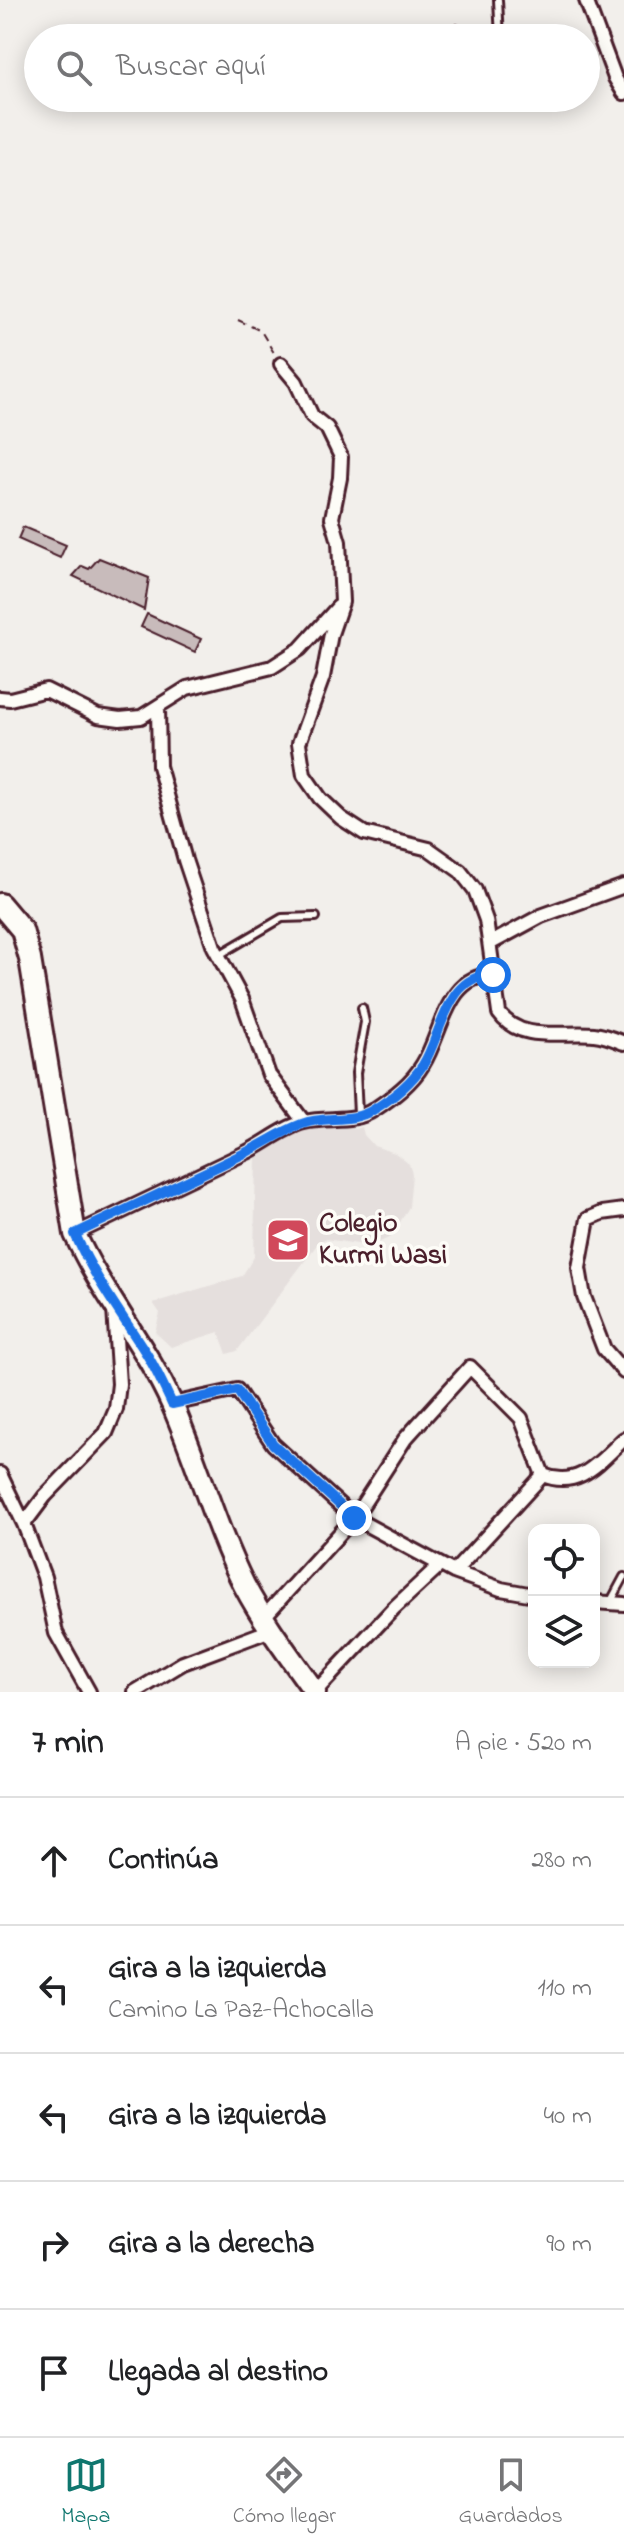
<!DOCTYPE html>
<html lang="es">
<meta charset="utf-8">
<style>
body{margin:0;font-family:"Indie Flower",sans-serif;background:#f2f2f2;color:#202124}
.controls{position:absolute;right:24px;bottom:24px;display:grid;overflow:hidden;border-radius:16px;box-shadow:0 4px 20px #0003}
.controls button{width:72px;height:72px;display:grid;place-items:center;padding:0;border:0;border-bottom:2px solid #e0e0e0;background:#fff;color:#202124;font:40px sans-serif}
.stop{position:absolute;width:24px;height:24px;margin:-18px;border:6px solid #1a73e8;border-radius:50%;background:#fff}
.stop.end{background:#1a73e8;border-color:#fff;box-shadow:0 2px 8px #0008}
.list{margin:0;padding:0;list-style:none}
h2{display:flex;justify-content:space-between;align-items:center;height:104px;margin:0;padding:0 32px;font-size:34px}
h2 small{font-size:26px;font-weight:400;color:#757577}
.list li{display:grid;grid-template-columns:52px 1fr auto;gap:24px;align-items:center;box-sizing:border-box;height:128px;padding:0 32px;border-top:2px solid #e0e0e0}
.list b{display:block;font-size:30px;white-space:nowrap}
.list p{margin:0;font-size:26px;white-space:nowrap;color:#757577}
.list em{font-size:26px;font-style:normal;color:#757577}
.icon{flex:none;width:44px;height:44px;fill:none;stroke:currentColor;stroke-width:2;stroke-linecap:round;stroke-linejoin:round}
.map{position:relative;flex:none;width:624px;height:1692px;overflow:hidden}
.search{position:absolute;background:#fff;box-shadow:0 4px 20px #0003;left:24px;right:24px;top:24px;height:88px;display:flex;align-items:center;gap:20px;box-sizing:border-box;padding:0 28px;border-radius:44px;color:#757577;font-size:30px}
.sheet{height:744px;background:#fff}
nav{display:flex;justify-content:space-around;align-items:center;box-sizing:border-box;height:112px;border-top:2px solid #e0e0e0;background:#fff;font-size:22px;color:#757577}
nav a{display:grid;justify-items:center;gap:4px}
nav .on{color:#0f766e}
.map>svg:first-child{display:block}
.built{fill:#e5dfdd}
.building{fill:#c8bbbb;stroke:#4a1f2b;stroke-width:2}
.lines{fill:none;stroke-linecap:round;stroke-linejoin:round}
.lane-casing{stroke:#4a1f2b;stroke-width:12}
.street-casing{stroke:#4a1f2b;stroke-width:18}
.primary-casing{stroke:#4a1f2b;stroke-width:26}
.path{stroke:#4a1f2b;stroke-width:2;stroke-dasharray:8 6;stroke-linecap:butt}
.lane{stroke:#fdfcf7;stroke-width:6}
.street{stroke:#fdfcf7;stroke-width:12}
.primary{stroke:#fdfcf7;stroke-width:20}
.route{stroke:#1a73e8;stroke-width:10}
.labels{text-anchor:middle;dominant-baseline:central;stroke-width:7;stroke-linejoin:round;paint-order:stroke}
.poi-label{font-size:28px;font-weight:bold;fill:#4a1f2b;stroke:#fdfcf7;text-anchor:start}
</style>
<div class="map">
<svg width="624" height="1692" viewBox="0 0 624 1692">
<rect width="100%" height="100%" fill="#f2efeb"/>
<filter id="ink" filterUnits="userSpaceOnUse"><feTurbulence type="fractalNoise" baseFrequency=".0125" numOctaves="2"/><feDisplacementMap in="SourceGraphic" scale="16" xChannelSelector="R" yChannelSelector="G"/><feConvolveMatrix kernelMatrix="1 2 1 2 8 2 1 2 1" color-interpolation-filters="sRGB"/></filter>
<g filter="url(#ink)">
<path class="built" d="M349 1123 355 1129 362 1127 364 1135 374 1146 395 1153 409 1164 412 1174 409 1207 391 1237 371 1246 325 1239 319 1242 237 1351 227 1354 219 1332 171 1347 155 1332 160 1313 153 1303 242 1276 254 1257 256 1153 305 1128Z"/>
<path class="building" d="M23 527 66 545 60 558 18 539Z
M99 558 149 578 144 610 73 576 82 566 89 569Z
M147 614 201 639 195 652 141 627Z"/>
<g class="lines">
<g class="lane-casing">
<path id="lane" d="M498 0 500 38
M456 29 466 38
M219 955 282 918 316 917
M358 1114 356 1073 365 1022 362 1008
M610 1603 624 1577"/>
</g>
<g class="street-casing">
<path id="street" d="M586 0 615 78 624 93
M281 364 296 382 312 416 327 428 341 457 340 478 332 518 339 542 342 602 331 634 323 677 299 743 304 775 320 798 341 818 364 833 429 849 460 871 475 890 486 920 499 1013C520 1043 562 1031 594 1034 605 1035 614 1039 624 1043
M0 698 10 699 46 690 98 716 120 719 141 717 187 688 272 667 300 649 338 607
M158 707 159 766 185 860 214 947 242 999 269 1075 304 1122
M491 943 541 916 624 886
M624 1210 602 1213 588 1219 579 1268 584 1297 604 1349 624 1372
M75 1234C132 1207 189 1180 245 1153 264 1144 284 1127 304 1122 329 1116 353 1124 375 1109 393 1097 412 1083 423 1064 442 1034 446 974 493 975
M172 1404 237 1390 273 1444 354 1518 454 1572 501 1589 534 1595
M0 1474 24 1524
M454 1572 543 1475C579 1490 600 1461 624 1439
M594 1602 624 1604
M263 1618 354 1518 405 1439 470 1367 521 1418 543 1475
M89 1692 56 1633 44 1577 24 1524 45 1496 106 1433 116 1409 119 1384 114 1309
M135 1692 183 1663 271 1630
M315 1692 395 1607 440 1565"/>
</g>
<g class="primary-casing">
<path id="primary" d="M0 904 22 930 30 959 75 1234C102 1294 145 1344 172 1404 198 1463 215 1527 244 1585 264 1623 290 1657 315 1692"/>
</g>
<path class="path" d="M238 320 261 331 274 353"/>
<use href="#lane" class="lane"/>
<use href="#street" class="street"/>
<use href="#primary" class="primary"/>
</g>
</g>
<g class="lines" filter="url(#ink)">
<path class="route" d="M354 1518 273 1444 237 1390 172 1404C164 1387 156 1369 146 1353 121 1314 94 1277 75 1234 132 1206 191 1180 247 1152 265 1143 283 1131 302 1124 325 1115 350 1124 373 1110 391 1099 411 1083 423 1065 442 1035 446 974 493 975"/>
</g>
<defs>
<g id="school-square" transform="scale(2.3)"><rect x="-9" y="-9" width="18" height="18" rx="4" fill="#d1495b" stroke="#fdfcf7"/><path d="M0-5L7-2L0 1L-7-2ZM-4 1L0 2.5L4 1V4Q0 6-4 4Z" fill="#fff"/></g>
</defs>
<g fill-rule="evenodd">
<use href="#school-square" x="288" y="1240"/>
</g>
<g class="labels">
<g class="poi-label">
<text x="319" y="1224">Colegio<tspan x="319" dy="32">Kurmi Wasi</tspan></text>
</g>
</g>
</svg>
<div class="controls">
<button><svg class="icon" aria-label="locate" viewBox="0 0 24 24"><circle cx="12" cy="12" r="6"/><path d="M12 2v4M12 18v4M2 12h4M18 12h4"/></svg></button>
<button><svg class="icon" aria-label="layers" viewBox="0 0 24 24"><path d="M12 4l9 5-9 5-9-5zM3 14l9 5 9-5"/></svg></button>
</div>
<div class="stop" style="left:493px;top:975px"></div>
<div class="stop end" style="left:354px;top:1518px"></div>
<div class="search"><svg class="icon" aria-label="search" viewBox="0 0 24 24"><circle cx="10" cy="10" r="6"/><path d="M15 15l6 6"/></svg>Buscar aquí</div>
</div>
<section class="sheet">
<h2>7 min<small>A pie · 520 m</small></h2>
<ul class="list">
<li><svg class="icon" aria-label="ahead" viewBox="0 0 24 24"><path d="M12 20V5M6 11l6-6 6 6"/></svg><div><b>Continúa</b></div><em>280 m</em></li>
<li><svg class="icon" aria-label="left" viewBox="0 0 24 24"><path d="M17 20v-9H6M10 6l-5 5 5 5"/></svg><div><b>Gira a la izquierda</b><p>Camino La Paz-Achocalla</p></div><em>110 m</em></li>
<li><svg class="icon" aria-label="left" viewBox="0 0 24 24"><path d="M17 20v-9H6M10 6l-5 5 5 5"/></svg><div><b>Gira a la izquierda</b></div><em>40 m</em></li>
<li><svg class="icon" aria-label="right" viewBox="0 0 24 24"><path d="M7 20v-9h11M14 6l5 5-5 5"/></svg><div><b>Gira a la derecha</b></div><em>90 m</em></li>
<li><svg class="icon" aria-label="arrive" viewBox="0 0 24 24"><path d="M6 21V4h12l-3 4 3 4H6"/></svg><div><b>Llegada al destino</b></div></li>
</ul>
</section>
<nav>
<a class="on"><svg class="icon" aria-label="map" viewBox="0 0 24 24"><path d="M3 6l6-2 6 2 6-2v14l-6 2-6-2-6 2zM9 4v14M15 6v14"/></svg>Mapa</a>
<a><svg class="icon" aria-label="directions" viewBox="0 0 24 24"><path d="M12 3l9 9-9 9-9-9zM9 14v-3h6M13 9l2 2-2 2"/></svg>Cómo llegar</a>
<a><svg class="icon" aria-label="saved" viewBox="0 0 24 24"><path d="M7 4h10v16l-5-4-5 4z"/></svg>Guardados</a>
</nav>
